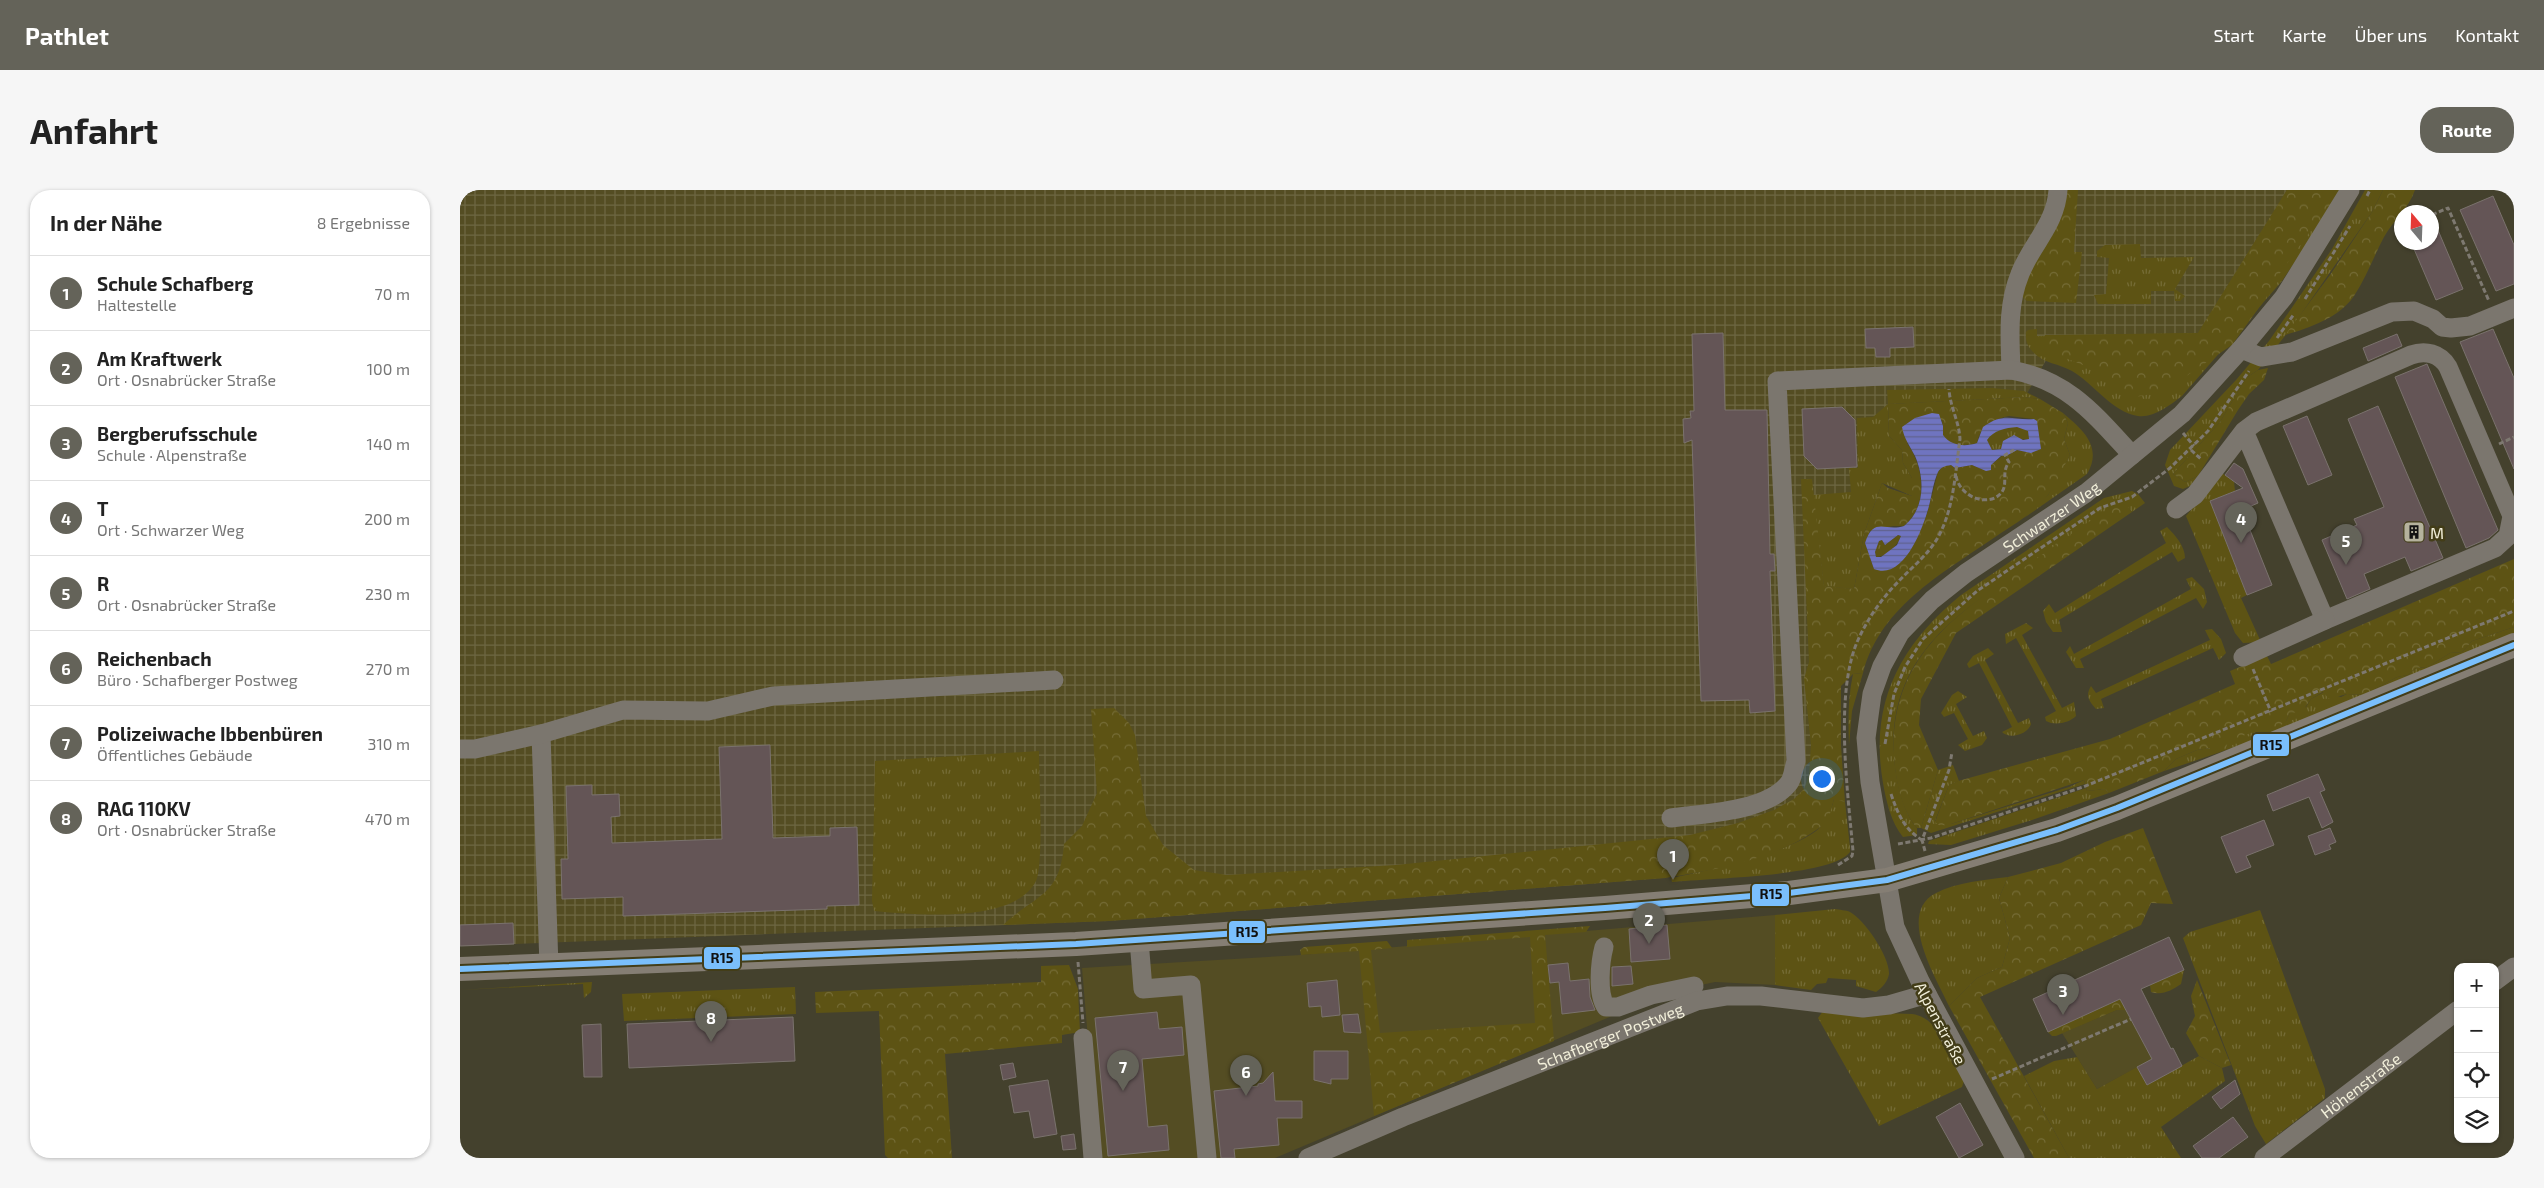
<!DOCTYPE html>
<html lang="de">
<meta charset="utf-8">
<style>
body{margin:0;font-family:"Exo 2",sans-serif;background:#f6f6f6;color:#222}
.controls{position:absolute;right:15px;bottom:15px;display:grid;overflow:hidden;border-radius:10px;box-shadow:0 1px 4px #0004}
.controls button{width:45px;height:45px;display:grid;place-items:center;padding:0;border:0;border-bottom:1px solid #e0e0e0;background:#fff;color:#222;font:25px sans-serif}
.compass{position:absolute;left:1934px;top:15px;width:45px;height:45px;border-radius:50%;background:#fff;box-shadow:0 1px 4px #0004;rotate:341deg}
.you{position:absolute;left:1361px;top:588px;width:18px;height:18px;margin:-12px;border:4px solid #fff;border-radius:50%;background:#1a73e8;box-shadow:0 0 0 8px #1a73e833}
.badge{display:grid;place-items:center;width:32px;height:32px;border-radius:50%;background:#646359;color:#fff;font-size:16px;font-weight:700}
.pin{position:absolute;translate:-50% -41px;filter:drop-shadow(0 1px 2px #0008)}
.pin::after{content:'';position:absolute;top:26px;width:18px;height:15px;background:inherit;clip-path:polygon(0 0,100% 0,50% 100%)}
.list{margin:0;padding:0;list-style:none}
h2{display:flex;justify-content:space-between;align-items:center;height:65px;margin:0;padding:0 20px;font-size:21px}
h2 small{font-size:16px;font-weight:400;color:#767676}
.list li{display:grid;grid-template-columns:32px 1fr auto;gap:15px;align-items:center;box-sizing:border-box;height:75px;padding:0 20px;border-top:1px solid #e0e0e0}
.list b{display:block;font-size:19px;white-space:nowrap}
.list p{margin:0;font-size:16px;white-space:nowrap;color:#767676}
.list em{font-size:16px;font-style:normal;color:#767676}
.icon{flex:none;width:28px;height:28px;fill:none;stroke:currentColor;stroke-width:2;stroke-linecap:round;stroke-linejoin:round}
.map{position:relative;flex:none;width:2054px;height:968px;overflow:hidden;border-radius:20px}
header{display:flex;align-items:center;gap:30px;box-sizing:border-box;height:70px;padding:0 25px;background:#646359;color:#fff}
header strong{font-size:24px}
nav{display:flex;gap:28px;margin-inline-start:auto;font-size:18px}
.intro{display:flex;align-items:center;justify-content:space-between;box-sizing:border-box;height:120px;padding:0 30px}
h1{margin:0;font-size:35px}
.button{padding:12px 22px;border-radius:20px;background:#646359;color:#fff;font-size:18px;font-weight:700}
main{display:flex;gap:30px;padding:0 30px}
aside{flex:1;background:#fff;border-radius:20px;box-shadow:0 1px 4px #0004}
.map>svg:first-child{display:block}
.built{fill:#544d23}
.industrial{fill:url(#industrial-grid)}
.grass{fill:url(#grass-tufts)}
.forest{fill:url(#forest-crowns);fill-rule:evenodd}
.water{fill:url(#water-rules);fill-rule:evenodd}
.building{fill:#645556;stroke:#7a726d}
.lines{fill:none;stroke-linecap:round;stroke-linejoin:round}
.path{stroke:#7e7971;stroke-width:3;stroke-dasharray:5 2.5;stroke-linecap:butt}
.minor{stroke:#7b766e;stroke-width:19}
.major{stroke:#857e74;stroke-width:24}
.bus-1-casing{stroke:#433d18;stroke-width:10}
.bus-1{stroke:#7abffc;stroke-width:6}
.labels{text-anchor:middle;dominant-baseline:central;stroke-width:5;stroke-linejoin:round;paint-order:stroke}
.street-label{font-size:16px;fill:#f2efda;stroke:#433d18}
.poi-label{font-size:16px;fill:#f2efda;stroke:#433d18;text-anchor:start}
.line-badge{stroke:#433d18;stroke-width:2}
.pale-badge-label{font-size:14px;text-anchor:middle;font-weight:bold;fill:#111}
</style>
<header>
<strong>Pathlet</strong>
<nav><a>Start</a><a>Karte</a><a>Über uns</a><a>Kontakt</a></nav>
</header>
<div class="intro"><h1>Anfahrt</h1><a class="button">Route</a></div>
<main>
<aside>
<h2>In der Nähe<small>8 Ergebnisse</small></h2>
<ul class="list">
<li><span class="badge">1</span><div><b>Schule Schafberg</b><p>Haltestelle</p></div><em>70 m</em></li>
<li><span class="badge">2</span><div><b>Am Kraftwerk</b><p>Ort · Osnabrücker Straße</p></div><em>100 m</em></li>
<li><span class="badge">3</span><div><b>Bergberufsschule</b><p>Schule · Alpenstraße</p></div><em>140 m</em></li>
<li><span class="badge">4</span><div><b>T</b><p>Ort · Schwarzer Weg</p></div><em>200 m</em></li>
<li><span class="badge">5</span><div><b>R</b><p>Ort · Osnabrücker Straße</p></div><em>230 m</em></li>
<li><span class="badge">6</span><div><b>Reichenbach</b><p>Büro · Schafberger Postweg</p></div><em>270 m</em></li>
<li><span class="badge">7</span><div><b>Polizeiwache Ibbenbüren</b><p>Öffentliches Gebäude</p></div><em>310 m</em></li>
<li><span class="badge">8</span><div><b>RAG 110KV</b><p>Ort · Osnabrücker Straße</p></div><em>470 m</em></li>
</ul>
</aside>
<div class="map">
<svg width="2054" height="968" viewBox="0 0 2054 968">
<defs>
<pattern id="industrial-grid" width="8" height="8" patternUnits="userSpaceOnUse" patternTransform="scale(1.25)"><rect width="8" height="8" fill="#544d23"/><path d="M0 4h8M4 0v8" fill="none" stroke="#6d6742"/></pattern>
<pattern id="grass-tufts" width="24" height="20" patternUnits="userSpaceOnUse" patternTransform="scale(1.25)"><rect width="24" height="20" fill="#5d5314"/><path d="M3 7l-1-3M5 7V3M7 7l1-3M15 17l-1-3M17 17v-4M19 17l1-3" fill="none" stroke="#756c36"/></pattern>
<pattern id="forest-crowns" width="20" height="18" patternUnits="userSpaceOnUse" patternTransform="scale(1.25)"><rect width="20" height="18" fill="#5d5314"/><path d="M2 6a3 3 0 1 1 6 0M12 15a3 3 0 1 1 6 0" fill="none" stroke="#756c36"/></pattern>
<pattern id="water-rules" width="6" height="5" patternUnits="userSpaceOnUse" patternTransform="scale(1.25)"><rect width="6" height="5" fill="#6f74c0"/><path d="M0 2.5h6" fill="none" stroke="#60628d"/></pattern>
</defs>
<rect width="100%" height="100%" fill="#44412d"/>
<path class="built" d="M1315 725V795L1255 792 1232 797 1190 810 815 968H638L622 778 841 765Z
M1657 820H1666L1692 869 1637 899 1602 843Z"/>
<path class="industrial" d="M0 0H1862L1697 206 1589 165 1565 207 1428 214 1382 452 1374 608 1205 688 649 731 0 756Z"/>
<path class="grass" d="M1827 0H1883L1822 91 1722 206C1710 215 1694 228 1678 226 1652 222 1633 193 1612 181 1600 174 1583 173 1574 163 1568 157 1565 151 1566 142L1568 140 1577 139V146L1738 143Z
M1905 0H1923L1912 22 1832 137 1798 180 1786 188 1760 232 1713 284 1725 292 1738 286 1730 296 1723 299 1714 296 1705 275 1710 260 1776 190 1809 151 1872 59Z
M1680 54 1681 68 1734 67 1715 99 1725 106 1720 111H1715L1714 101H1691V114H1638L1634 105 1646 104 1649 68 1637 67V61L1645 55Z
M1532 198 1564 201 1580 209 1565 207 1428 214 1429 246 1442 260 1443 273 1452 288V306L1422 293 1404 344 1394 399 1364 396 1353 305 1391 302 1389 278H1398L1397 228 1413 227 1428 214 1427 200Z
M1603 223C1623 240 1643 257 1627 284L1564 328 1588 305 1610 265 1604 249 1608 233Z
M1557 236 1568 241 1569 249 1548 250 1541 259 1532 260 1526 249C1534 240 1545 238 1557 236Z
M1762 283 1774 292 1775 301 1750 311 1787 405 1781 408 1801 452 1783 453 1775 443 1726 326Z
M1672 301 1678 304 1685 313 1672 322 1664 314C1632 335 1599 356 1566 378 1496 423 1428 469 1434 564 1435 587 1442 621 1457 638V645L1443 647C1431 633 1426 610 1423 593 1409 513 1440 455 1501 405L1644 308Z
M1707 337C1715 345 1725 356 1725 368L1718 372 1712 362 1599 430 1602 442H1593L1586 432 1583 421 1589 414 1595 423 1706 353 1700 341Z
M1438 345 1441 346C1438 355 1427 367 1416 367L1415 362 1419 351 1422 350 1425 355Z
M1732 387 1744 399 1747 412 1743 419 1736 408 1620 469 1624 478H1616L1606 462 1610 456 1614 464 1731 399 1726 389Z
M1566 433 1573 438 1562 445 1602 518 1614 512 1616 526C1609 533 1595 536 1586 531L1585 527 1596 521 1556 448 1546 454 1545 444Z
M2054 437V443C1939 492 1823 543 1704 581L1716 569 1737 560 1750 558 1782 544 1826 531 1830 523 1846 517 1851 509 1864 502 1881 507 1887 504 1904 505 1937 487 1948 485 1956 478 1968 477 1990 463 2002 462 2012 451Z
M1752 439 1761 449 1766 463 1759 470 1753 458 1641 509 1644 518 1636 519C1629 511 1625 506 1631 496L1636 503 1750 450 1745 440Z
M1528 458 1534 464 1525 470 1558 533 1569 528 1571 534C1568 544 1550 550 1542 542L1552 537 1519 473 1509 478 1507 474 1513 466Z
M1403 483 1392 521 1389 555C1388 530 1388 507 1393 484Z
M1498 501 1507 507 1496 514 1513 546 1524 541 1527 548 1522 555 1505 561 1498 555 1508 549 1494 523 1484 527 1481 523 1492 505Z
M579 561C579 585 584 674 576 691 554 734 455 725 414 721L412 711 415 571Z
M1493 575 1499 591 1489 595 1475 631 1491 634 1609 597 1624 590 1625 594 1471 643 1461 638 1478 580Z
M1626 598 1627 601 1645 599 1649 603 1572 630 1491 655 1468 654 1469 651Z
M1374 608 1385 612 1390 657V662C1372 687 1245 688 1212 692L1211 688C1250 680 1325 664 1356 641 1366 633 1372 620 1374 608Z
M1548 687 1539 708 1550 748 1542 777 1517 788 1489 816C1476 788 1436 723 1476 703 1497 692 1525 690 1548 687Z
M1375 719C1379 720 1386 720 1390 722 1404 729 1430 767 1429 784 1428 791 1422 798 1416 802L1396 796V790L1368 788 1366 793 1357 794 1351 800 1315 795V725Z
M1800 720 1865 899V908L1806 954 1795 936 1723 748 1730 742Z
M132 792 131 802 124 808 123 794 0 800Z
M335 797 336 824 164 831 162 804Z
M1363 821 1452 824C1481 828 1492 868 1504 891L1502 897 1419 936 1358 828Z
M1739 866 1762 878 1765 891 1701 937 1721 968H1609L1564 886 1594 871 1617 867 1637 899 1677 877 1687 895Z"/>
<path class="forest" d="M1606 0H1618L1614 62H1622L1616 113 1567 111 1562 106 1568 85 1595 41 1603 22Z
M1827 0H1883L1869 22 1851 40 1815 90 1806 108 1772 155 1719 191 1696 203 1676 207 1633 179 1580 158 1585 145 1738 143Z
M1923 0H1955C1948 20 1934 29 1924 47 1914 66 1906 88 1894 106 1879 128 1849 138 1825 145L1870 85 1912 22Z
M1808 178 1804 190 1789 204 1778 220 1738 286 1725 292 1713 284 1760 232 1786 188 1798 180Z
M1565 207 1580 209 1603 223 1608 233 1604 249 1610 265C1603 278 1597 293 1588 305 1576 321 1558 332 1541 343 1487 381 1421 414 1403 483L1393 484 1381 496V556L1385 612 1374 609 1368 631C1325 668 1259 679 1205 688L649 731 543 735C576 704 600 707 604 654L622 636 637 603 631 519 654 518 669 533 675 545 686 626 703 655 734 680 767 685 936 675 1230 645 1278 633 1314 620 1334 609 1344 599 1349 585 1351 555 1344 489 1349 472 1341 289H1352L1364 396 1394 399 1404 344 1422 293 1428 298 1452 306V288L1443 273 1442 260 1429 246 1428 214ZM1549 226 1574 229 1581 258 1571 263 1557 260 1546 266H1542L1531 275 1522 279 1512 275 1495 278 1491 275 1483 276 1478 282 1467 324 1455 352 1414 379 1405 353 1410 341 1433 336H1444C1469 315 1464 277 1447 253L1482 230C1483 234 1482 242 1483 246 1487 257 1509 256 1517 253 1521 235 1532 230 1549 226Z
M1657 314H1665L1672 322 1496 443 1461 509 1459 535 1478 580 1461 638H1457C1441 619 1436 592 1434 568 1428 468 1496 424 1569 374 1598 354 1626 332 1657 314Z
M2054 369V437L2012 451 2002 462 1990 463 1968 477 1956 478 1948 485 1937 487 1904 505 1887 504 1869 509 1863 502 1851 509 1842 522 1830 523 1826 531 1814 541 1808 537 1768 551 1766 559 1755 563 1750 558 1737 560 1716 569 1704 581 1649 603 1645 599 1627 601 1624 590 1491 634 1480 636 1475 632 1489 595 1498 591 1650 549 1775 494 1770 481 1807 466 1811 474Z
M1683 638 1713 714 1691 713 1681 735 1520 807 1609 968H1574L1489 816 1517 788 1542 777 1550 748 1539 708 1548 687 1601 673 1645 652Z
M1130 736 1126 742 1085 745 1094 851 914 926 899 761 841 765 840 760 844 757 927 751 932 758 911 760 920 843 1075 833 1070 747 947 757V750Z
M609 775 618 799 620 842 602 845V853L485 864 492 968H428L425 965 419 821 356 823 355 802 581 792V776Z
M1724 780 1721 794C1712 800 1702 806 1691 802L1690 795Z
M1737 790 1771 875 1762 878 1739 866 1726 843 1735 826 1731 806Z
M1660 809 1666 820H1657L1596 846H1592L1588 842Z"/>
<path class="water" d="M1472 223 1479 224 1483 236V245C1491 256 1505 257 1517 253L1523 237C1545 221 1553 231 1574 229L1577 231 1581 259 1571 263 1557 260 1546 266H1541L1531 275V280L1526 281 1512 275 1495 278 1491 275C1485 276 1481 277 1478 282 1473 293 1472 305 1469 316 1463 338 1444 391 1414 379L1405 353C1414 326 1425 342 1444 336 1465 319 1465 289 1455 266 1450 256 1444 249 1442 237L1455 228ZM1557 237 1568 241 1569 249 1563 250 1554 245 1543 251 1541 259 1532 260 1527 250C1534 240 1545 238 1557 237ZM1438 345 1441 346 1437 355 1421 367H1416L1415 362 1419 351 1422 350 1425 355Z"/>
<path class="building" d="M2033 6 2054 55V94L2036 101 2000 20Z
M1972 26 2003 99 1976 110 1951 52H1972Z
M1453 137 1454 157 1430 158V167H1416L1415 158H1406L1405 139Z
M2033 139 2054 188V279L2000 152Z
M1263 143 1265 220H1307L1310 364H1314L1315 381H1310L1315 521 1290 523 1289 510 1241 511 1232 250 1224 253 1223 229 1231 228 1230 221H1234L1232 144Z
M1937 144 1942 156 1908 171 1903 158Z
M1967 174 2038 340 2029 348 2006 358 1935 187Z
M1918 216 1983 368 1951 381 1945 367 1904 384 1910 399 1887 409 1862 350 1897 335 1894 329 1924 317 1888 229Z
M1382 217 1395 230 1397 277 1357 279 1344 266 1342 219Z
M1847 226 1872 285 1848 295 1823 236Z
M1774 273 1783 279 1798 313 1782 320 1812 395 1787 405 1750 311 1783 298 1765 285Z
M310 555 313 648 370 646V638L397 637 399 715 367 716V719L163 726V707L102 709 101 669H108L106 596 132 595V605L159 604 160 626 151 627 152 653 262 649 259 557Z
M1858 584 1865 600 1860 602 1873 632 1862 638 1849 607 1813 621 1807 605Z
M1804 630 1814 655 1786 666 1791 677 1776 683 1761 647Z
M1870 638 1876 652 1869 655 1871 659 1855 665 1848 646Z
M53 733 54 754 0 756V735Z
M1207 735 1210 769 1171 772 1169 739Z
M1709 747 1724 780 1681 799 1711 859 1713 858 1722 876 1687 895 1677 877 1692 869 1660 809 1588 842 1573 809Z
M1108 773 1110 791 1129 789 1130 807 1135 820 1102 824 1099 792 1090 793 1088 775Z
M1171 776 1173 794 1152 796V777Z
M877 790 880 825 862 827 861 816 849 817 847 793Z
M697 822 699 839 722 837 724 865 682 869 688 937 707 935 709 960 648 966 635 828Z
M898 824 901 843 884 842 882 825Z
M333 827 335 871 169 878 167 834Z
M141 834 142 887H124L122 835Z
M854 861H888V889H871V894L854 890Z
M553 873 556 887 543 890 540 875Z
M813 882 815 911H842V928H817L819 955 774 959 775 968H761L754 901 798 896V894L803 893Z
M588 890 597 944 574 948 569 921 554 923 549 896Z
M1775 890 1780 904 1761 919 1752 907Z
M1500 913 1523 955 1499 968 1476 927Z
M1773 927 1788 947 1759 968H1742L1733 956Z
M614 944 616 959 603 960 601 946Z"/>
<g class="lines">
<path class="path" d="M1907 6 1910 0
M1972 25 1988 18 2029 111
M1845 109 1890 36
M1817 148 1834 124
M1723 243 1734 256
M2039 254 2054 247
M1731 260 1742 270
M1496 286C1500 308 1530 318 1542 302 1548 293 1541 283 1549 272L1545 265 1554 260
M1793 479 1811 522
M1425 554 1434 504 1445 477 1463 449 1517 401 1640 318 1672 307 1710 278 1748 241 1789 181
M1431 604C1438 624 1444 639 1462 650
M1438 654 1471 648 1623 597 2054 421
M1465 661 1462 650 1489 580 1492 562
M1378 675 1392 666 1393 661C1388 603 1374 503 1398 450 1408 428 1422 408 1439 391 1450 379 1463 369 1473 355 1494 326 1495 283 1500 249 1499 231 1490 217 1489 199
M618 772 623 833
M1532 889 1671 829"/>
<g class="minor">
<path d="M1781 159 1801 167 1832 162 1932 122 1954 121 1973 129 1982 137 1991 138 2010 136 2054 118"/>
<path d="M1551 180C1550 147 1547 116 1560 84 1571 55 1596 34 1598 0"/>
<path d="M1716 319 1735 305 1784 241 1796 232 1951 165C1965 160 1980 163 1988 177L2052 326 2048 346 2035 358 1865 430 1784 241"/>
<path d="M1783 467 1865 430"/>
<path d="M81 544 89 776"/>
<path d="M0 559H15L81 544 163 520 248 521 313 506 594 490"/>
<path d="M1211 628C1244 623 1307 622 1329 593 1333 588 1334 577 1336 571L1317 191 1551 180C1608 190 1635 225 1672 265"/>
<path d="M679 750 683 799 731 795 747 968"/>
<path d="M1144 757C1140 772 1137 804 1146 817H1158L1191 805 1234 796"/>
<path d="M2035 791 2054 777"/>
<path d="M623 848 633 968"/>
<path id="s1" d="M848 968 943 927 1237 811 1267 806H1301L1403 818 1429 815 1467 804"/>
<path id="s2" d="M1555 968 1460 791 1435 737 1410 592 1406 548 1412 504 1422 476 1440 443 1472 410 1506 383 1626 303 1722 224 1781 159 1824 107 1890 0"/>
<path id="s3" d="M1804 968 1998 820"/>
</g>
<path class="major" d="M0 779 616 754 1145 718 1329 703 1427 690 1597 640 1657 618 2054 455"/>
<g class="bus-1-casing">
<path id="bus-1" d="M0 779 616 754 1145 718 1329 703 1427 690 1597 640 1657 618 2054 455"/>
</g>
<use href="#bus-1" class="bus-1"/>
</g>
<defs>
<g id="building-square" transform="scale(1.125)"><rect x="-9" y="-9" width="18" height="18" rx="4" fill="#b5b29d" stroke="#433d18"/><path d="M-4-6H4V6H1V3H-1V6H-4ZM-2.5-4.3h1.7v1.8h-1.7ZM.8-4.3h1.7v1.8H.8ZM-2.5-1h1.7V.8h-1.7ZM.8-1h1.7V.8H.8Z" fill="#111"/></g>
</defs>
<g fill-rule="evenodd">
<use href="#building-square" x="1954" y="342"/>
</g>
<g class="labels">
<g class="street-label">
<text stroke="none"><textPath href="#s2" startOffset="755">Schwarzer Weg</textPath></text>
<text transform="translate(1481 833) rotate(62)">Alpenstraße</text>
<text stroke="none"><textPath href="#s1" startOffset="326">Schafberger Postweg</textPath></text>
<text stroke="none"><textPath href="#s3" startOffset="121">Höhenstraße</textPath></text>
</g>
<g class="poi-label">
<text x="1970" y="342">M</text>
</g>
</g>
<g class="line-badge">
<rect x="1792" y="543" width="38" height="24" rx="5" fill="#7abffc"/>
<rect x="1291" y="693" width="39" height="24" rx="5" fill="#7abffc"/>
<rect x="768" y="730" width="38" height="24" rx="5" fill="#7abffc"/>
<rect x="243" y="756" width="38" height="24" rx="5" fill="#7abffc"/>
</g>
<g class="pale-badge-label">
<text x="1811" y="560">R15</text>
<text x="1311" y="709">R15</text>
<text x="787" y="747">R15</text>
<text x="262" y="773">R15</text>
</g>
</svg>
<div class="controls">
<button>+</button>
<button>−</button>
<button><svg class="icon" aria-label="locate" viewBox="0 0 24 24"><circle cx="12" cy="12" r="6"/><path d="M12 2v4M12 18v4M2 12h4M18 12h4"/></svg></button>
<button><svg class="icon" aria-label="layers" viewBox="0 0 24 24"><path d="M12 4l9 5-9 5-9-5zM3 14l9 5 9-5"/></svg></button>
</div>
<svg class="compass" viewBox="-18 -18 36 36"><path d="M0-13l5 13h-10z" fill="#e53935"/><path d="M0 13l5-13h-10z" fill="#767676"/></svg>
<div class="you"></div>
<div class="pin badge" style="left:1213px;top:690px">1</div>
<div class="pin badge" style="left:1189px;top:754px">2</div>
<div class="pin badge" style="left:1603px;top:825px">3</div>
<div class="pin badge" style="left:1781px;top:353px">4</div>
<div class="pin badge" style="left:1886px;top:375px">5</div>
<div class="pin badge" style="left:786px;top:906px">6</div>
<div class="pin badge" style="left:663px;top:901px">7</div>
<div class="pin badge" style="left:251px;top:852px">8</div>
</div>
</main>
